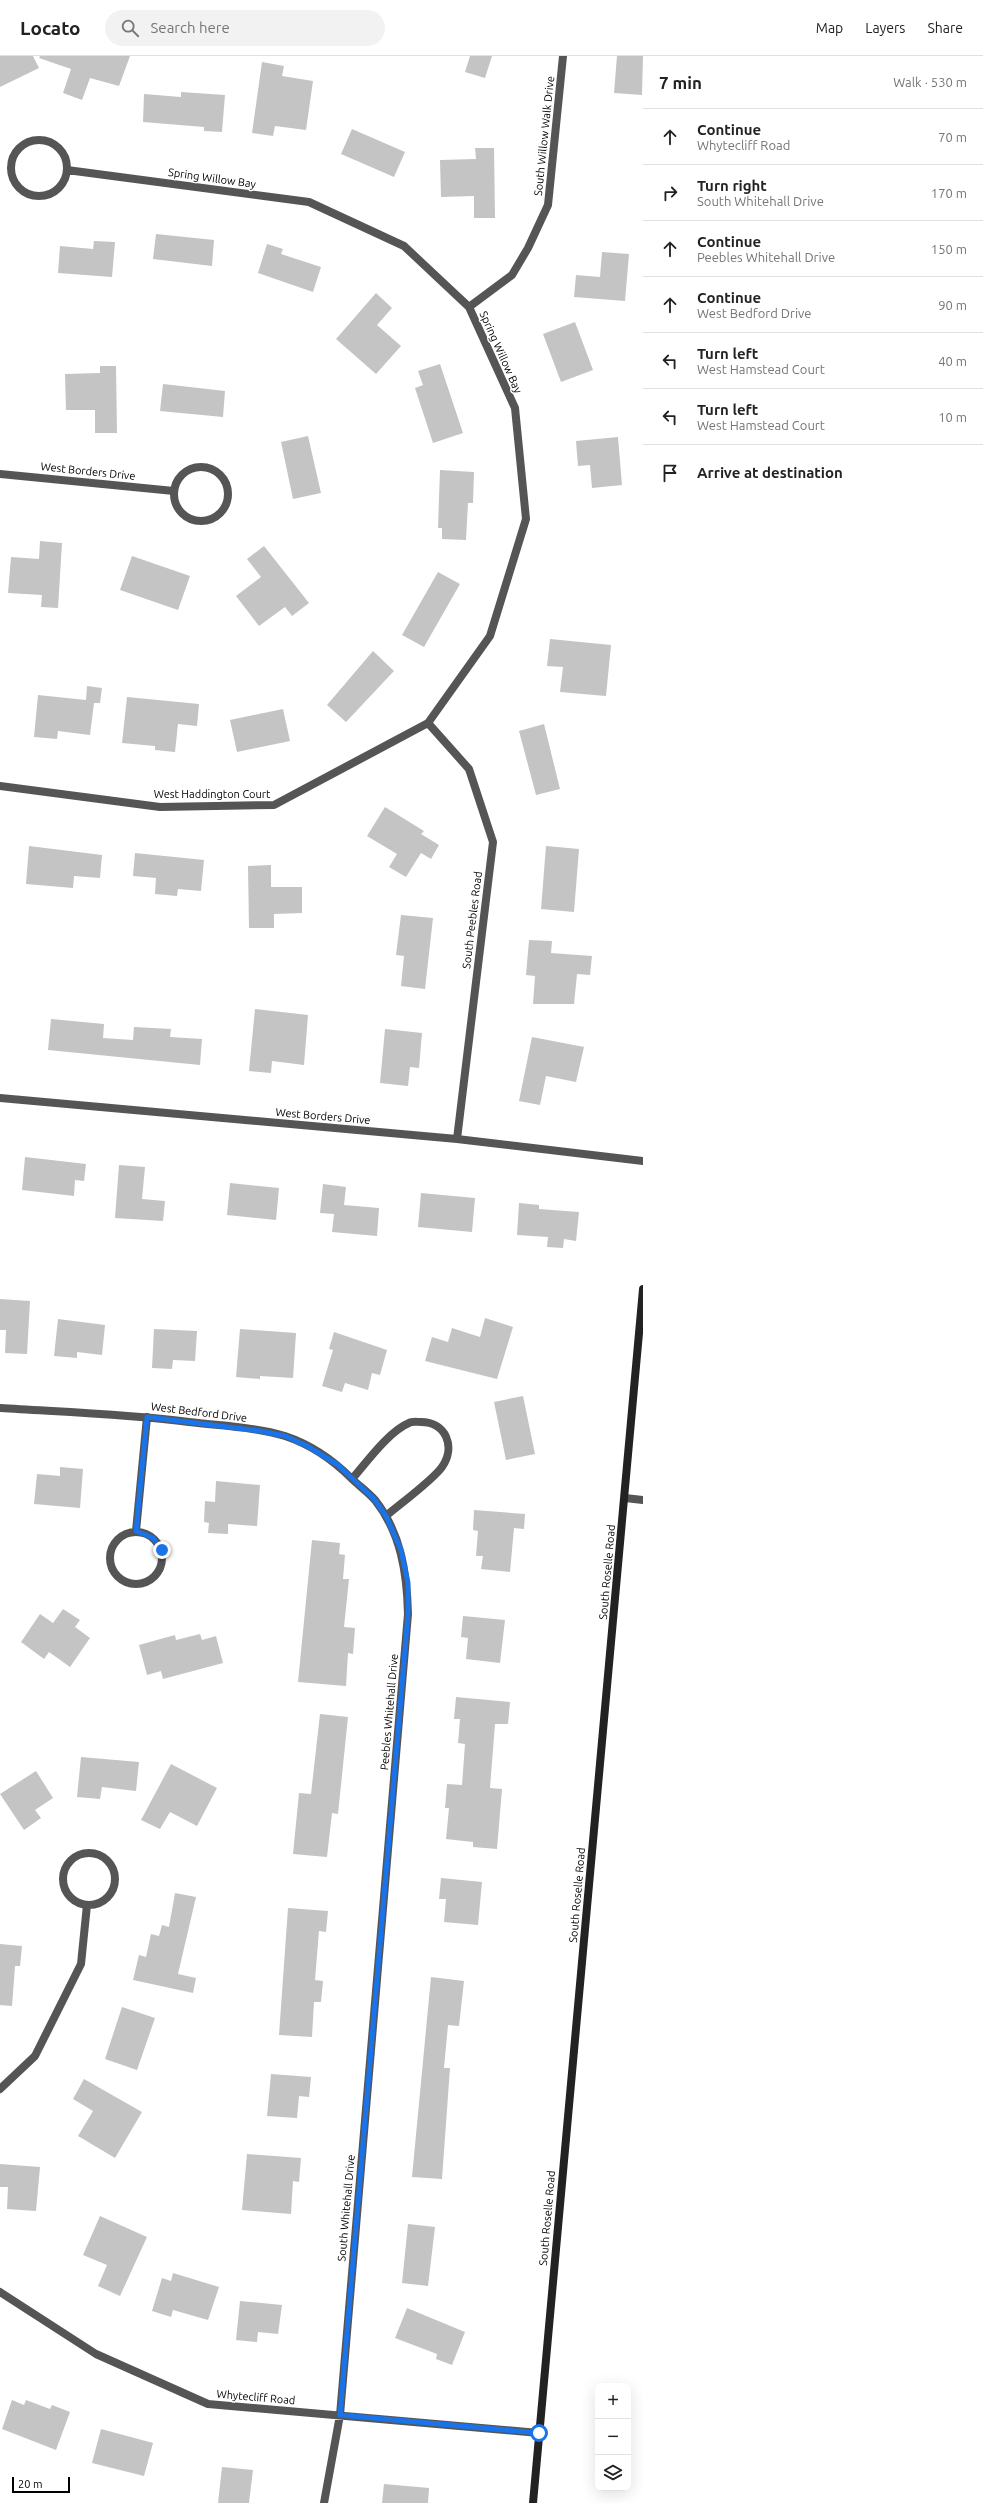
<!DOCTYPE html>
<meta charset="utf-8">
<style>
body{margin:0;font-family:Ubuntu,sans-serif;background:#f2f2f2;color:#222}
.controls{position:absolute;right:12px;bottom:12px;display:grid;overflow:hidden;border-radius:8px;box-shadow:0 4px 16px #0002}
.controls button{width:36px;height:36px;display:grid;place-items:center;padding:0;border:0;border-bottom:1px solid #e0e0e0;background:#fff;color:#222;font:20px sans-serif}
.scale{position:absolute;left:12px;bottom:10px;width:58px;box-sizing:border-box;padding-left:4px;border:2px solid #000;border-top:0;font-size:11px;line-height:14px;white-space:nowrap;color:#000;-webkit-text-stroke:3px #fff;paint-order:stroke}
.stop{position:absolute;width:12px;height:12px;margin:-9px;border:3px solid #1a73e8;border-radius:50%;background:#fff}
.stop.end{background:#1a73e8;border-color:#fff;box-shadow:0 1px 4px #0008}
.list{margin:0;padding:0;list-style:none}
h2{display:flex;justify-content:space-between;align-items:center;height:52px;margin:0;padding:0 16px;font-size:17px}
h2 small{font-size:13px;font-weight:400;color:#767676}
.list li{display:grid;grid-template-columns:26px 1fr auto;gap:12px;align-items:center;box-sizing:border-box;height:56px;padding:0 16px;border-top:1px solid #e0e0e0}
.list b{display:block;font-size:15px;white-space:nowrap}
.list p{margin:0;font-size:13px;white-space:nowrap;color:#767676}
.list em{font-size:13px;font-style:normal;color:#767676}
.icon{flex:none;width:22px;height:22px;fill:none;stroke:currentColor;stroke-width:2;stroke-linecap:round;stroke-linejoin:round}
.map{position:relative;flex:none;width:643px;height:2447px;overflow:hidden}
header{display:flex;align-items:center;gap:24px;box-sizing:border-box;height:56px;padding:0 20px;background:#fff;border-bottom:1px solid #e0e0e0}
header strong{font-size:19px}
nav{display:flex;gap:22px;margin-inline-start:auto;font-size:14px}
.search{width:280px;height:36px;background:#f2f2f2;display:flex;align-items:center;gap:10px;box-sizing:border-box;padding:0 14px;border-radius:22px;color:#767676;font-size:15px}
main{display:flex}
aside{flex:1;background:#fff}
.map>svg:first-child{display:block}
.building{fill:#c4c4c4}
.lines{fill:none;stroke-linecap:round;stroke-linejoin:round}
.minor{stroke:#555;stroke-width:8}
.secondary{stroke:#222;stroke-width:8}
.route{stroke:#1a73e8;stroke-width:5}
.labels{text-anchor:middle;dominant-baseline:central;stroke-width:3;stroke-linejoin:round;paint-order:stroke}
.street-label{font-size:11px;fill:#000;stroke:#fff}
</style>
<header>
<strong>Locato</strong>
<div class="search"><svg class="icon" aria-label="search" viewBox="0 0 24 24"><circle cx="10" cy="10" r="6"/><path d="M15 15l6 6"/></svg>Search here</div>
<nav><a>Map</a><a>Layers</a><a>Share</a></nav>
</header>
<main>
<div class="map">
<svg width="643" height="2447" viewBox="0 0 643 2447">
<rect width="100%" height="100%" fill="#fff"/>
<path class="building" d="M0 0H33L39 12 0 31Z
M40 0H130L119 30 90 22 82 44 63 37 71 13 39 2Z
M470 0H492L485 22 465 16Z
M617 0H643L642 39 614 37Z
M262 6 284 10 282 20 313 25 306 74 275 70 273 80 252 77Z
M181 36 225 39 222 76 204 75V71L143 66 144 38 181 41Z
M352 73 405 96 394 121 341 98Z
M475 92H494L495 162H474V140L441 141 440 104 476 103Z
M156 178 214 184 212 210 153 203Z
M94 185 115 186 112 221 58 217 60 190 93 193Z
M267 188 283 193 281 198 321 211 313 236 258 217Z
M602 196 629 198 625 245 574 241 576 219 600 221Z
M376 237 392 252 377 269 401 290 376 318 336 283Z
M575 266 593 314 561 326 543 278Z
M440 308 463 377 433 387 415 332 423 329 418 315Z
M100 310H116L117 377H95V354H66L65 318 100 317Z
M163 328 225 335 223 361 160 355Z
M308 380 321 437 293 443 281 386Z
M618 381 622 429 592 432 590 409 578 410 576 385Z
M440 414 474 416 473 447H468L466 484 442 483V472H438Z
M40 485 62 487 58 552 41 551 42 539 8 537 11 501 39 503Z
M264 490 309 547 292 560 285 551 259 570 236 540 261 521 247 503Z
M132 500 190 520 178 554 120 534Z
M438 516 460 528 424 591 402 579Z
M550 583 611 589 606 640 560 636 563 611 547 610Z
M373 595 394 615 346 666 327 649Z
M87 630 102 632 100 647H94L90 679 58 675 57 683 34 681 38 639 86 644Z
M127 641 199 648 197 670 178 668 175 696 155 694V690L122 687Z
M283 653 290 685 237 696 230 664Z
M544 668 560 733 536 739 519 675Z
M385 751 424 775 421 778 439 789 431 803 421 797 406 821 389 811 397 798 367 780Z
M29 790 102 799 100 822 74 820 73 832 26 828Z
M546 790 579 793 574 856 541 853Z
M135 797 204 804 201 835 178 833 177 840 155 838 156 822 133 820Z
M271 809V831H302V857L274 858V872H249L248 810Z
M401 859 433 862 425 933 401 930 404 900 396 899Z
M529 884 552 885 551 897 592 900 590 919 577 918 574 948H533L535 920 526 919Z
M255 953 308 959 304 1009 272 1005 271 1017 249 1015Z
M51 963 104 968 103 982 133 984 134 971 171 973 170 981 202 983 200 1009 48 994Z
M385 973 422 977 419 1012 410 1011 408 1030 380 1027Z
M532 981 584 991 576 1026 546 1020 540 1049 519 1045Z
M25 1101 86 1108 84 1125 75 1124 74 1140 22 1134Z
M119 1109 145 1111 142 1143 165 1145 163 1165 115 1162Z
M230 1127 279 1132 276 1164 227 1159Z
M323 1128 346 1131 344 1149 379 1152 377 1180 332 1176 334 1158 320 1157Z
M421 1137 475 1142 472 1176 418 1171Z
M519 1147 539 1149V1153L579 1156 576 1185 564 1183 563 1192 547 1191 548 1181 517 1179Z
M0 1243 30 1245 27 1298 5 1297 6 1274H0Z
M485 1262 513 1271 497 1323 425 1305 432 1281 448 1286 452 1272 480 1281Z
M58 1263 105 1269 102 1299 77 1296V1302L54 1300Z
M154 1273 197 1275 195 1305 173 1304 172 1313 152 1312Z
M240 1273 296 1277 293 1322 260 1320V1323L236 1321Z
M334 1276 387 1294 380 1319 372 1317 368 1334 345 1327 342 1336 322 1330 333 1294 329 1293Z
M523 1340 535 1398 506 1404 494 1346Z
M60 1411 83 1413 80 1452 34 1448 37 1418 60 1420Z
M216 1425 260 1429 257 1470 228 1468V1478L208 1477 209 1467 204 1466 205 1445 215 1446Z
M474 1454 525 1458 524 1473 514 1472 510 1516 481 1513 483 1500H476L478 1475 473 1474Z
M312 1484 340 1487 339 1498 345 1499 343 1523H349L344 1571 355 1572 353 1598 348 1597 346 1630 298 1626Z
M63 1553 80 1564 75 1571 90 1582 70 1611 49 1596 44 1603 21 1586 40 1558 53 1567Z
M463 1560 505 1564 500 1607 466 1603 468 1582 461 1581Z
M200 1578 202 1584 216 1580 223 1607 163 1623 161 1615 147 1619 139 1589 175 1579 176 1584Z
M456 1641 510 1646 508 1668H495L490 1732 502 1733 497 1793 473 1791V1786L446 1783 449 1752H445L447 1728 462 1729 465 1688 458 1687 460 1663H454Z
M320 1658 348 1661 338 1758 332 1757 327 1801 293 1798 299 1737 311 1738Z
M81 1701 139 1706 136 1735 102 1731 100 1743 77 1741Z
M171 1708 217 1732 197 1770 170 1756 160 1773 141 1764Z
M36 1715 53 1742 35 1754 41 1762 24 1774 0 1738Z
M441 1822 482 1826 478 1869 444 1866 446 1843H439Z
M175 1837 196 1841 178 1918 196 1922 193 1937 133 1924 139 1899 146 1901 151 1878 159 1880 162 1869 169 1871Z
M288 1852 328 1855 326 1876 319 1875 315 1924 323 1925 321 1946H314L312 1981 279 1979Z
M0 1888 22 1890 20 1910H15L12 1950 0 1949Z
M431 1921 464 1925 459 1970 448 1969 444 2012H450L442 2123 412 2121Z
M122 1951 155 1962 137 2014 105 2003Z
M271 2018 311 2021 309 2041 299 2040 297 2062 267 2060Z
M84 2023 142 2056 115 2102 78 2080 93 2055 73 2043Z
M247 2098 301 2102 299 2126 293 2125 291 2158 242 2154Z
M0 2108 40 2111 36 2155 7 2153 8 2131H0Z
M100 2160 147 2181 120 2240 98 2230 107 2209 83 2199Z
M408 2168 435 2171 428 2230 402 2227Z
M173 2217 219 2231 208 2264 173 2254 171 2261 152 2255 162 2222 171 2225Z
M240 2245 282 2249 278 2278 258 2276 257 2286 236 2284Z
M407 2252 465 2276 452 2309 436 2303 437 2298 395 2282Z
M12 2344 24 2349 26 2344 50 2353 52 2349 70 2356 56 2394 2 2373Z
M101 2373 153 2387 144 2420 92 2407Z
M222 2411 253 2414 249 2447H218Z
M384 2428 429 2432 428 2447H382Z"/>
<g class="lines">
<path class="minor" d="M11 112a28 28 0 1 1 56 0a28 28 0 1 1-56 0Z
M469 251 512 219 528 192 548 149 563 0
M174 438a27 27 0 1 1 54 0a27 27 0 1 1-54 0Z
M0 418 174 435
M428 667 469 713 493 786 457 1083
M0 730 160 751 274 749 428 667 490 580 526 463 515 352 469 251 404 190 309 146 67 114
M0 1042 457 1083 643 1105
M0 1352C63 1356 127 1358 189 1366 221 1370 255 1371 285 1380 309 1388 333 1404 351 1422 358 1429 368 1436 375 1444 401 1477 407 1517 408 1558L340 2359 324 2447
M352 1423C366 1407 389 1375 409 1367 412 1365 417 1366 421 1366 446 1366 456 1391 442 1411 433 1424 400 1448 386 1460
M625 1442 643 1444
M136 1475 147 1361
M110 1502a26 26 0 1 1 52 0a26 26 0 1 1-52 0Z
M63 1823a26 26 0 1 1 52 0a26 26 0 1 1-52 0Z
M0 2033 35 2000 81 1908 87 1849
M0 2236 96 2298 208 2348 539 2377"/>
<path class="secondary" d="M533 2447 643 1233"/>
</g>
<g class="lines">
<path class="route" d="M162 1494 153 1482 136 1475 147 1361 260 1375 285 1380 307 1390 338 1409 374 1443 386 1460 401 1494 408 1527V1558L340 2359 539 2377"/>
</g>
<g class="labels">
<g class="street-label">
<text transform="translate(544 80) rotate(-84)">South Willow Walk Drive</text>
<text transform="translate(212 122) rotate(8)">Spring Willow Bay</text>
<text transform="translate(501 296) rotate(66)">Spring Willow Bay</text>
<text transform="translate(88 415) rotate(6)">West Borders Drive</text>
<text x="212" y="738">West Haddington Court</text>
<text transform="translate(472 864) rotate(-83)">South Peebles Road</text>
<text transform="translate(323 1060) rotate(5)">West Borders Drive</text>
<text transform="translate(199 1356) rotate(7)">West Bedford Drive</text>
<text transform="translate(607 1516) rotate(-85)">South Roselle Road</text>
<text transform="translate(389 1656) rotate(-85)">Peebles Whitehall Drive</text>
<text transform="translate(577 1839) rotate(-85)">South Roselle Road</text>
<text transform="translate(346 2152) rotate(-85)">South Whitehall Drive</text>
<text transform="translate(547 2162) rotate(-85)">South Roselle Road</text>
<text transform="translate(256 2341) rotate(5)">Whytecliff Road</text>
</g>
</g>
</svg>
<div class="controls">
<button>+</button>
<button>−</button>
<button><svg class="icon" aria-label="layers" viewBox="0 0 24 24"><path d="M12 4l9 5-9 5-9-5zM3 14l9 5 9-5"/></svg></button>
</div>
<div class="scale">20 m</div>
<div class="stop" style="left:539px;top:2377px"></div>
<div class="stop end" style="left:162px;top:1494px"></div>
</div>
<aside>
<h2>7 min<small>Walk · 530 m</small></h2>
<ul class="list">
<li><svg class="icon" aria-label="ahead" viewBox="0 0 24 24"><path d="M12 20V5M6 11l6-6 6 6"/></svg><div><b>Continue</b><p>Whytecliff Road</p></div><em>70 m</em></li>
<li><svg class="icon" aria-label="right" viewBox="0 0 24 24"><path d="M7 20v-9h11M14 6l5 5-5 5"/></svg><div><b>Turn right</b><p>South Whitehall Drive</p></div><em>170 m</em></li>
<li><svg class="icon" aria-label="ahead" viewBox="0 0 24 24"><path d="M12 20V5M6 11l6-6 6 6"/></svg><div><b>Continue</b><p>Peebles Whitehall Drive</p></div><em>150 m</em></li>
<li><svg class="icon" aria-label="ahead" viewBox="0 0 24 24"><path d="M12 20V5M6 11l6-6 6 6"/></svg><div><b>Continue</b><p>West Bedford Drive</p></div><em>90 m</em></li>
<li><svg class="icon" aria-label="left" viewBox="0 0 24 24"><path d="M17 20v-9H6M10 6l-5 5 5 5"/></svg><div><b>Turn left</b><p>West Hamstead Court</p></div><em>40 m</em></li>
<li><svg class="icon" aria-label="left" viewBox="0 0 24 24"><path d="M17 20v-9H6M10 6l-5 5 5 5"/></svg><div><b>Turn left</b><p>West Hamstead Court</p></div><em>10 m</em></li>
<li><svg class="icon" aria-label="arrive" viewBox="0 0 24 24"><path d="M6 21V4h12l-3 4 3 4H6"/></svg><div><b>Arrive at destination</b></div></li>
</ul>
</aside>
</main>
